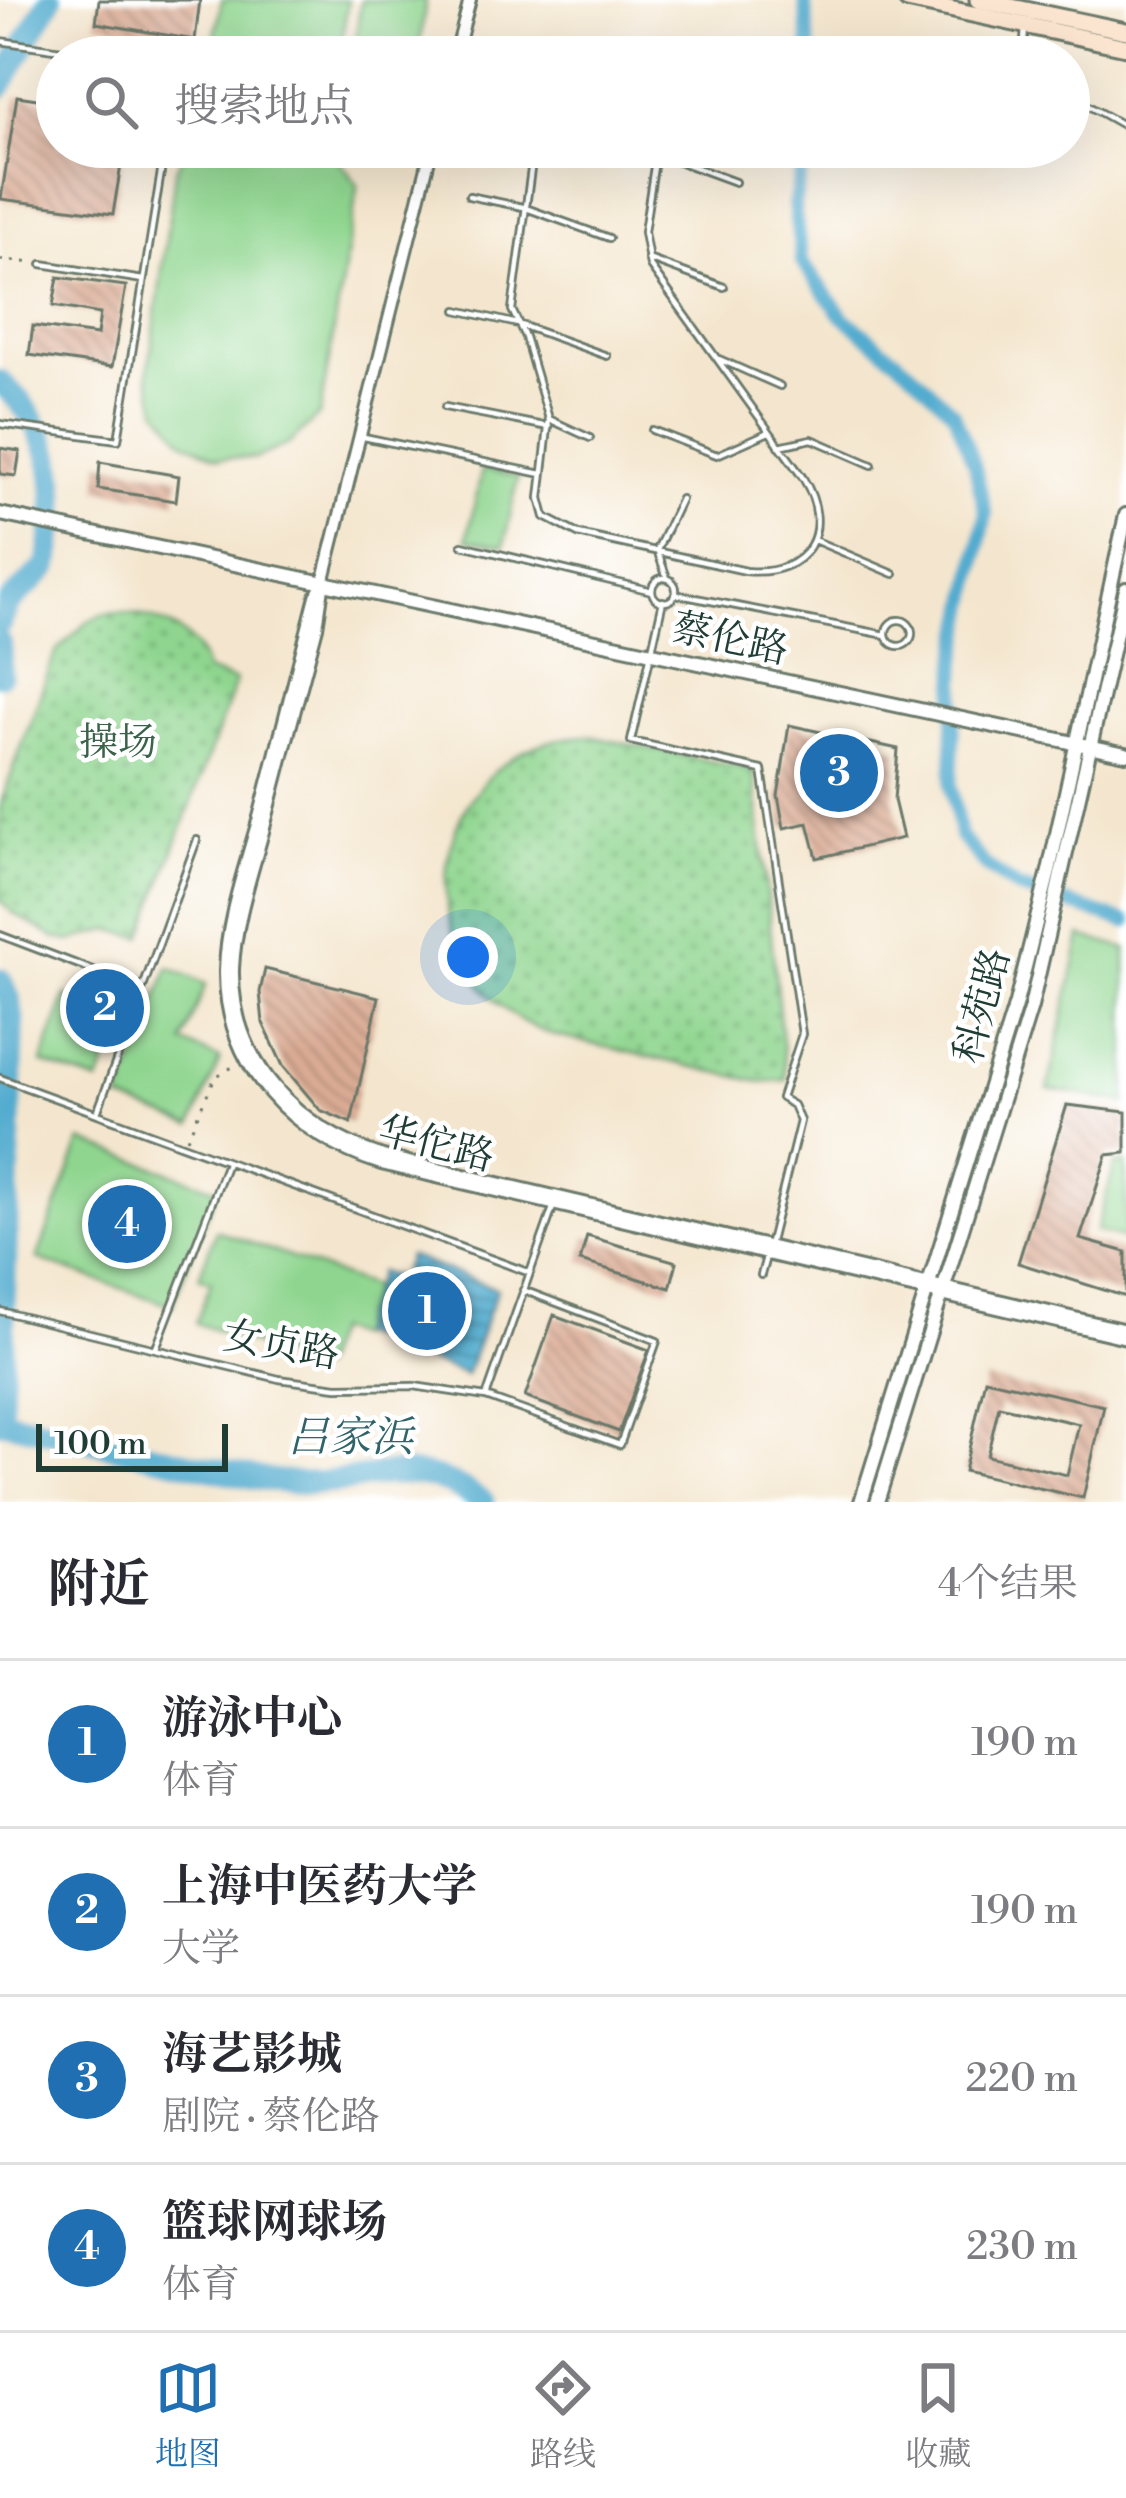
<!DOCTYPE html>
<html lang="zh">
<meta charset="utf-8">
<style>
body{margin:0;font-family:"Libre Bodoni","Noto Serif SC",serif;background:#f2f2f3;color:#2b2b33}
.scale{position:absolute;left:36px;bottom:30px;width:192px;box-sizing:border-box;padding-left:12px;border:6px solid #1f3d34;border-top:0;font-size:33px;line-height:42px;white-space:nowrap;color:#1f3d34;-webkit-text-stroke:9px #fff;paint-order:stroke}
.you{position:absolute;left:468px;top:957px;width:42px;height:42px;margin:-30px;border:9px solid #fff;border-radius:50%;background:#1a73e8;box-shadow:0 0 0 18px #1a73e833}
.badge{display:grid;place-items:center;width:78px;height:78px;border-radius:50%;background:#1f6fb2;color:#fff;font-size:39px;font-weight:700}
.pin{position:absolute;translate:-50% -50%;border:6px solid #fff;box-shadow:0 3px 12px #0006}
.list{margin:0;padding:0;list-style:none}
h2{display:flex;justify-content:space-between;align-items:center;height:156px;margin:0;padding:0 48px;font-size:51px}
h2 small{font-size:39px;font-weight:400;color:#7c7c81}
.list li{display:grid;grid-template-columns:78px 1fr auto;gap:36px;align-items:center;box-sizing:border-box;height:168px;padding:0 48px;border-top:3px solid #e1e1e2}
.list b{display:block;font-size:45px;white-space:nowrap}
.list p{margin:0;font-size:39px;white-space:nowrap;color:#7c7c81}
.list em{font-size:39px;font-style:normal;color:#7c7c81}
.icon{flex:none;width:66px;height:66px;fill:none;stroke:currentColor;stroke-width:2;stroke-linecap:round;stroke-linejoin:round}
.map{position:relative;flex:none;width:1126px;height:1502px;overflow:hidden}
.search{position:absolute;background:#fff;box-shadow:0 12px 48px #0002;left:36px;right:36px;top:36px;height:132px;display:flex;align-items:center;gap:30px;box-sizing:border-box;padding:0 42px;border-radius:66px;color:#7c7c81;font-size:45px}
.sheet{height:828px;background:#fff}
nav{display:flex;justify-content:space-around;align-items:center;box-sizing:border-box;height:168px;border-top:3px solid #e1e1e2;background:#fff;font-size:33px;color:#7c7c81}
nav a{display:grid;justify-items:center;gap:6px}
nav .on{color:#1f6fb2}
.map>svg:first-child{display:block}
.green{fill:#8fd58f;stroke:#578962;stroke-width:3}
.park{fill:url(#park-dots);stroke:#578962;stroke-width:3}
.water{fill:url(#water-rules);stroke:#387482;stroke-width:3}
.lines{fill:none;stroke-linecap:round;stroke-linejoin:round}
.canal{stroke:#52accf;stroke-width:14}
.river{stroke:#52accf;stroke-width:24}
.building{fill:url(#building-back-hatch);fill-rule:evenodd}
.service-casing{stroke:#6a786a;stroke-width:10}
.minor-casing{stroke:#6a786a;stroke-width:16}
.tertiary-casing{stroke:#6a786a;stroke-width:18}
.secondary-casing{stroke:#6a786a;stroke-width:21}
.path{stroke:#6a786a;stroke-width:3;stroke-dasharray:3 9;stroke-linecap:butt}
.service{stroke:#fff;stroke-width:4.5}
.minor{stroke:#fff;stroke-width:10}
.tertiary{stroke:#fff;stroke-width:12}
.secondary{stroke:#fce5d0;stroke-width:15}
.labels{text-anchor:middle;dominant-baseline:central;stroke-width:9;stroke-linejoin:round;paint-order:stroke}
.street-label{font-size:39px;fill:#1f3d34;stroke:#fff}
.park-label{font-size:39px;fill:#3b634b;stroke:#fff}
.water-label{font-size:42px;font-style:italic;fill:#31646a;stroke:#fff}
</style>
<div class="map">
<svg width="1126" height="1502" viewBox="0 0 1126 1502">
<defs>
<pattern id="park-dots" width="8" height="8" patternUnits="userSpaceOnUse" patternTransform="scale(3)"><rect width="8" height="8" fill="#8fd58f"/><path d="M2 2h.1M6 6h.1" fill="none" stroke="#74ae76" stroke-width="1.8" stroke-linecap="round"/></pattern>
<pattern id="water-rules" width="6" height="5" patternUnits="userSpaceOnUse" patternTransform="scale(3)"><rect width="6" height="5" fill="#52accf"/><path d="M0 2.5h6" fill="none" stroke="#438da9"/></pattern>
<pattern id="building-back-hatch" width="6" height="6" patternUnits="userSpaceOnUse" patternTransform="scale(3)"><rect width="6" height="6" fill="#dbac94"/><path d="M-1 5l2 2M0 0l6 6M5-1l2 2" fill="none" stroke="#b18d7a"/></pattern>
</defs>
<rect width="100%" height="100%" fill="#fff"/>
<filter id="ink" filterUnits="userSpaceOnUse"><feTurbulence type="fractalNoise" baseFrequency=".00833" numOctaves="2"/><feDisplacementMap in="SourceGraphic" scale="24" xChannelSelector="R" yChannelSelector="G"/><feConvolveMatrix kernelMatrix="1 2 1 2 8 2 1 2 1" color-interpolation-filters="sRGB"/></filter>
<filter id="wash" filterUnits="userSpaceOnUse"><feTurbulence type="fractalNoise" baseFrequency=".004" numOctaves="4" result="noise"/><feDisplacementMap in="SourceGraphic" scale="48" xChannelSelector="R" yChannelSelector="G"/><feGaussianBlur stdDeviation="2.7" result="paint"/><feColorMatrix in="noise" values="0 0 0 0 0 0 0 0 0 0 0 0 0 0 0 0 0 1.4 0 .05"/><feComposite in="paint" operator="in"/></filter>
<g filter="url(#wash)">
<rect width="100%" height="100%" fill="#f4e6ce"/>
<path class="green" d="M222 0H348L339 57H247L212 51Z
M361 0H426L418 57H353Z
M186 147H329L358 185 320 414 290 443 256 458H218L183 440 158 409 148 374 175 172Z
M482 469 518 477 504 546 467 539Z
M1081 936 1126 949V1103L1048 1089Z
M169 967 206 984 183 1043 220 1059 192 1126 120 1100Z
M66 996 123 1018 99 1083 42 1063Z
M81 1141 217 1189 172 1306 37 1259Z
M1126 1163V1239L1096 1231 1115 1164Z
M216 1230 374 1288 356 1337 334 1330 319 1369 196 1323 211 1282 199 1277Z"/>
<path class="park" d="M119 612C154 615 199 631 206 671L236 681 142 937 110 930 71 941 55 938 13 913 0 900V806L51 665 57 651 87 622 102 614Z
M589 736 754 770 786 1080 760 1082 552 1035C392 977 420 740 589 736Z"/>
<path class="water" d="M408 1256 497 1289 466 1375 356 1334 379 1272 400 1279Z"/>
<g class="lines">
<path class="canal" d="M805 0 810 57
M806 147 794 205 802 262 842 316 911 371 954 413 974 463 986 514 957 661 951 785 960 836 986 866 1018 888 1126 922"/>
<path class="river" d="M0 87 50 0
M0 382C61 435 60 491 48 566L9 603 0 623
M0 644V674
M0 980 10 1001 13 1025 0 1421
M0 1420C63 1434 126 1449 189 1463 224 1471 261 1481 298 1483 378 1486 405 1450 483 1502"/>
</g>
<g id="blocks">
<path class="building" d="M99 0H200L195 40 96 23Z
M17 96 57 102V147H124L113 214 1 199Z
M58 277 126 286 112 367 29 355 33 326 97 335 100 314 53 306Z
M0 448 20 451 16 476 0 474Z
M100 462 179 476 176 501 98 489Z
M789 725 898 749 894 800 903 838 817 858 808 823 784 828 778 796Z
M265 969 379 997 351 1123 320 1110 283 1066 263 1023 260 992Z
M1067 1105 1126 1112V1153L1107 1155 1080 1239 1126 1252V1297L1018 1263Z
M587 1236 677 1262 670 1288 580 1261Z
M554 1315 649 1350 619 1432 525 1397Z
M985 1379 1104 1406 1083 1498 964 1471ZM999 1406 1079 1424 1067 1475 987 1456Z"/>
</g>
</g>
<g filter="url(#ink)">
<use href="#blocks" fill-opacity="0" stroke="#6a786a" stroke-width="3"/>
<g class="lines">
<g class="service-casing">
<path id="service" d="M0 41 109 57
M676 57H690
M1023 57 1025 27
M1069 95 1126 127
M516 147 533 151
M534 147 512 310 525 337 549 419 540 498 545 517 578 534 746 571C809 577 835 530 803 478L650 266 644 232 657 147
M656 153 735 182
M469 196 523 207 609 238
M648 259 724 287
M42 264 143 280
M457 310 518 324 607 356
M719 359 780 386
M445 407 549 427
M549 419 590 438
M0 424 118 440 165 147
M652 430 717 455 769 432
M359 436 542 474
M779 446 812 439 872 465
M814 540 894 574
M462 545 652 591
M667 578 657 550 681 499
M652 590a12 12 0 1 1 24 0a12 12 0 1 1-24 0Z
M675 594 886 635
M663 601 631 741 762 770 802 1034 781 1098 793 1105 800 1121 769 1246
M886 633a13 13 0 1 1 26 0a13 13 0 1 1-26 0Z
M0 935 142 989
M0 1078 530 1273
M97 1113 197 840
M761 1275 766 1257
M0 1311 279 1379 337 1387 414 1386 486 1397 620 1445 657 1341 523 1290
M156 1348 227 1163
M486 1397 554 1205"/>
</g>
<g class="minor-casing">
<path id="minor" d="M455 57 470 0
M432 147 323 583 316 596C298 667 279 738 261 810 247 862 226 917 225 971 224 1068 294 1136 381 1164L1126 1338
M323 587 317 627C299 693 282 758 265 824 253 871 235 920 233 969 231 1063 299 1129 383 1156L1126 1330"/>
</g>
<g class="tertiary-casing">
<path id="tertiary" d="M0 514 1126 754
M861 1502 1016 1003 1049 871 1126 515
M877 1502 1031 1007 1126 589"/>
</g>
<g class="secondary-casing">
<path id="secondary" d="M907 0 1126 47
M978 0 1126 31"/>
</g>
<path class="path" d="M0 260 34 263
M187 1139 215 1077 236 1065"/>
<use href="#service" class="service"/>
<use href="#minor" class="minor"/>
<use href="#tertiary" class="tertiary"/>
<use href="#secondary" class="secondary"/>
</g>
</g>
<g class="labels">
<g class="street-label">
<text transform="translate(730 640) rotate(12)">蔡伦路</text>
<text transform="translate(983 1006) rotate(-75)">科苑路</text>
<text transform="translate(436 1145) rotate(14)">华佗路</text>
<text transform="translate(281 1346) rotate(10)">女贞路</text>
</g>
<g class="park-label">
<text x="118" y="743">操场</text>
</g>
<g class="water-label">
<text x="350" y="1438">吕家浜</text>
</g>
</g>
</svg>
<div class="scale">100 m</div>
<div class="you"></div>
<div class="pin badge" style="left:427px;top:1311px">1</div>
<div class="pin badge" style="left:105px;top:1008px">2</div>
<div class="pin badge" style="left:839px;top:773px">3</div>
<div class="pin badge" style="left:127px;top:1224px">4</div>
<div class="search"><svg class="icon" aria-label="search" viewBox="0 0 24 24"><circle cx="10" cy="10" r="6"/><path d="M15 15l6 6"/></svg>搜索地点</div>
</div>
<section class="sheet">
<h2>附近<small>4个结果</small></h2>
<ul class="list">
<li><span class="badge">1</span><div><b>游泳中心</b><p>体育</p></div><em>190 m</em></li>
<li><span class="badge">2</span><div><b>上海中医药大学</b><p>大学</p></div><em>190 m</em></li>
<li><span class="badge">3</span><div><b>海艺影城</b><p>剧院 · 蔡伦路</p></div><em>220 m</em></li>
<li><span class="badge">4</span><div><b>篮球网球场</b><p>体育</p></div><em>230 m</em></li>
</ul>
</section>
<nav>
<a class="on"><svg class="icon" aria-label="map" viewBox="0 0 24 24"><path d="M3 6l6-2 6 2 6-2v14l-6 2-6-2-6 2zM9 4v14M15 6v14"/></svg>地图</a>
<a><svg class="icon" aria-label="directions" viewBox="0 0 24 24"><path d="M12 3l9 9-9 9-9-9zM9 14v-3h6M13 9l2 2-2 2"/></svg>路线</a>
<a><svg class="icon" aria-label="saved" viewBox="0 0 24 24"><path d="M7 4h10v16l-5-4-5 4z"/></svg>收藏</a>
</nav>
